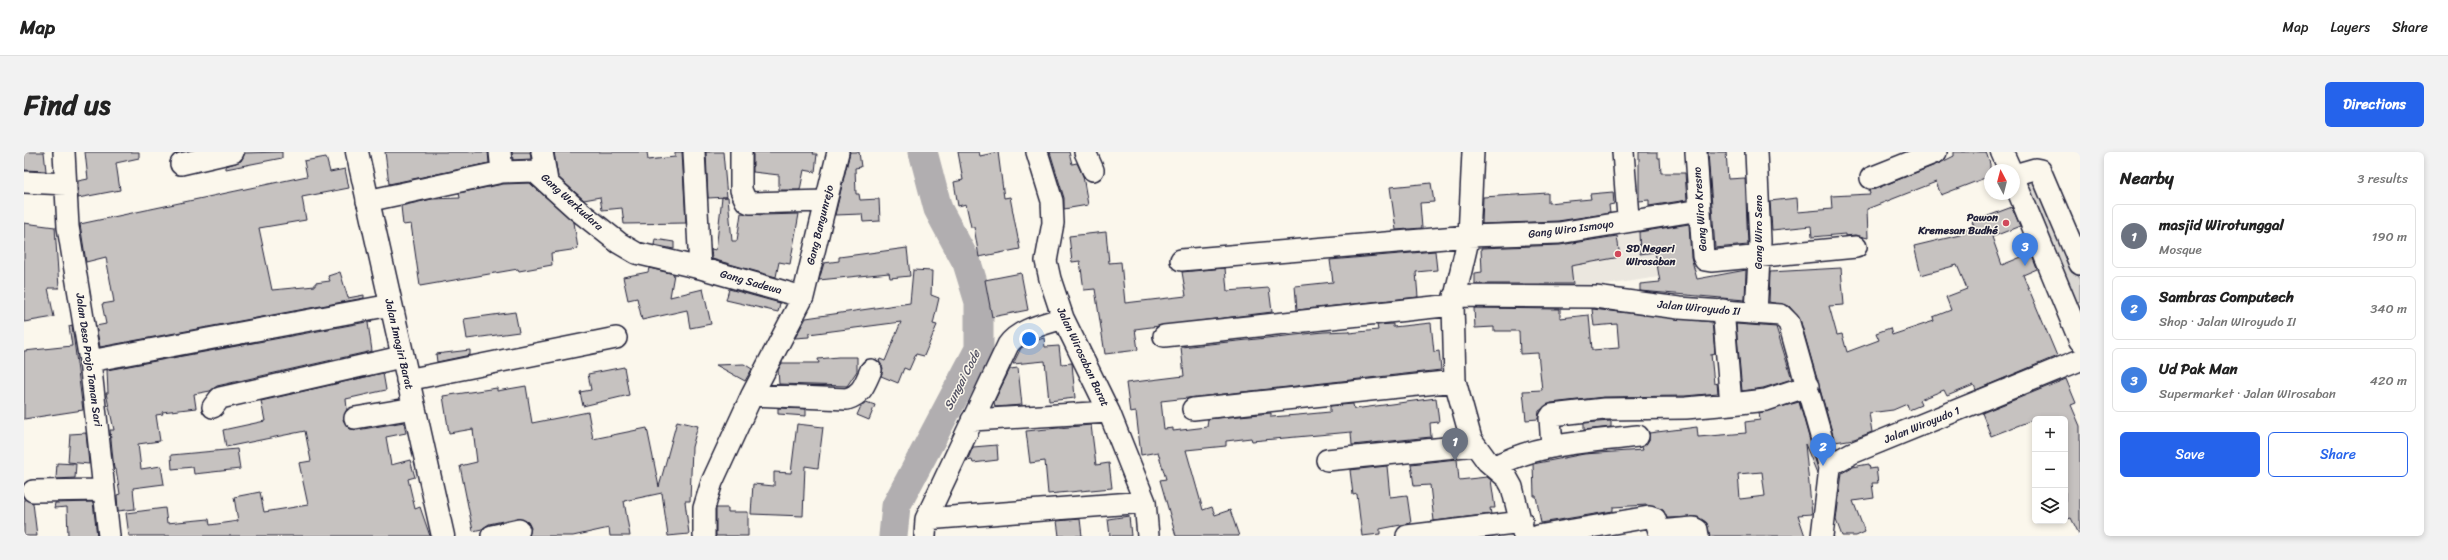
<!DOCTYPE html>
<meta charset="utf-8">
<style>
body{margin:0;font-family:Sriracha,sans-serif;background:#f2f2f2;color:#222}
.controls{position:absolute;right:12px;bottom:12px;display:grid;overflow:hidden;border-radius:6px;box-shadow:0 2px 6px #0003}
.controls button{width:36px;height:36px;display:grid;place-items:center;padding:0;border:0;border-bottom:1px solid #e0e0e0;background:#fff;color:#222;font:20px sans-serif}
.compass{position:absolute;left:1960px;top:12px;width:36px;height:36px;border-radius:50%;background:#fff;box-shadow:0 2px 6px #0003;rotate:353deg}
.you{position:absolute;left:1005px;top:187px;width:14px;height:14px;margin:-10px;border:3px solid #fff;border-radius:50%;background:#1a73e8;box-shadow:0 0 0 6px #1a73e833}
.badge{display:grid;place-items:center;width:26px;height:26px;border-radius:50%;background:#2563eb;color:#fff;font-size:13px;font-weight:700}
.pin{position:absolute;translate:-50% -33px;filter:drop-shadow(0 1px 2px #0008)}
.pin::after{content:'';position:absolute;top:21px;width:14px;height:12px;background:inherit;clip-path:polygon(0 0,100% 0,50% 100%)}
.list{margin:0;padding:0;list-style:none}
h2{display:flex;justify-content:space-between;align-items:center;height:52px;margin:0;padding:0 16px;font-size:17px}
h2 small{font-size:13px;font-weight:400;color:#767676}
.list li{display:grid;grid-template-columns:26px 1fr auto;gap:12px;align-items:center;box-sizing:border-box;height:64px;margin:0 8px 8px;padding:0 8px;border:1px solid #e0e0e0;border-radius:6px}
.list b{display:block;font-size:15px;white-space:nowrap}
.list p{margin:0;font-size:13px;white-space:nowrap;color:#767676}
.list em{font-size:13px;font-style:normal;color:#767676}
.actions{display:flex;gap:8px;padding:12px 16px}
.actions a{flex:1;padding:9px 0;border:1px solid #2563eb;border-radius:6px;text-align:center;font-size:14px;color:#2563eb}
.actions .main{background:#2563eb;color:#fff}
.icon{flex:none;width:22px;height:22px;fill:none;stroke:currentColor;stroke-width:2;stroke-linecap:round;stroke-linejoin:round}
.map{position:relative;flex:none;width:2056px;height:384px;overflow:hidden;border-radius:6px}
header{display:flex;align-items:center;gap:24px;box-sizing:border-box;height:56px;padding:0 20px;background:#fff;border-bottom:1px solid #e0e0e0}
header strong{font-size:19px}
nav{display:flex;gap:22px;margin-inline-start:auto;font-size:14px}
.intro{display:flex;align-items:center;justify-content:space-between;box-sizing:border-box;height:96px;padding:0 24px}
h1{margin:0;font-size:28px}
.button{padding:10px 18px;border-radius:6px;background:#2563eb;color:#fff;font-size:14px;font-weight:700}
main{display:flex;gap:24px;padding:0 24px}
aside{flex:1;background:#fff;border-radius:6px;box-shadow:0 2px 6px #0003}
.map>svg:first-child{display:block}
.built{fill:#ebe7df}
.green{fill:#dbd8d3;stroke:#7e7d87}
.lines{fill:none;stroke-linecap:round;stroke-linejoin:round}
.river{stroke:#b1aeb0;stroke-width:29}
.building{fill:#c6c2c0;stroke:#22223b;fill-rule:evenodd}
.minor-casing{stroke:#22223b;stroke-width:24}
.major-casing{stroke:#22223b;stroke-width:25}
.minor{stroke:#fbf7ec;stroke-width:21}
.major{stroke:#fbf7ec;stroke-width:22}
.poi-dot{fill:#d1495b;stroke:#fbf7ec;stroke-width:1.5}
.labels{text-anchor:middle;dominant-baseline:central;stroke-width:3;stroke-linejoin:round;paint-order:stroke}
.street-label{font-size:11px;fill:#22223b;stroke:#fbf7ec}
.poi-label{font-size:11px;font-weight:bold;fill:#22223b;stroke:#fbf7ec;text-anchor:end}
.water-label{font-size:12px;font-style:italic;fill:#545364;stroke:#fbf7ec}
</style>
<header>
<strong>Map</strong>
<nav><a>Map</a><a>Layers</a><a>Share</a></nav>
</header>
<div class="intro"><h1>Find us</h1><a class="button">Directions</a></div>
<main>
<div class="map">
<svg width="2056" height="384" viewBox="0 0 2056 384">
<rect width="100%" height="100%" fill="#fbf7ec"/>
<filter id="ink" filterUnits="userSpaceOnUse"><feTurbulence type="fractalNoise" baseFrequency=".025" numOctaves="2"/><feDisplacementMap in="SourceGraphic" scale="8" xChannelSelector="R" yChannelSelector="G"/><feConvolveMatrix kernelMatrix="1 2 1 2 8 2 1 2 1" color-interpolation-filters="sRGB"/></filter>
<g filter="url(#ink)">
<path class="built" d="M1671 61 1680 118 1517 143 1508 87Z"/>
<path class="green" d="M2013 24 2056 128V149L2049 152 1998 30Z"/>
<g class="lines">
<path class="river" d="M869 384 872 354 955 197V150L943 111 914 57 899 0"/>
</g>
<path class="building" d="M0 0H20L22 19 0 18Z
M61 0H115V6L92 11 96 38 54 46V29L64 27Z
M258 0V6L202 17V14L217 9 221 1Z
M361 0H464L465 11 365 32Z
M488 0H506L507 7 489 8Z
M530 0H623L624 8 651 5V0H658L662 71 600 72 598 56 578 58 576 45 560 48 534 25Z
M682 0H699L703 45 684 46Z
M729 0H790L789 2H793L791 20 780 18 776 38H755V23L729 20Z
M826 0H835L837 15 831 16 832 42H835L836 48 855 47 856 69 839 70 838 62 811 63Z
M934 0H955L956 4 974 0 980 46 986 45 996 97 955 105 950 75H947L942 52 934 54 930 30 939 28Z
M1026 0H1045L1048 12 1053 11 1059 24 1064 53 1040 57V46Z
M1615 0H1633V6H1636L1637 21H1661L1663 48 1625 54V48L1615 49Z
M1684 0H1702L1704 27 1721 26 1724 93 1691 96Z
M1930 0H1962L1966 12V24L1917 43 1912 30 1843 57 1844 86 1831 83 1821 84V82L1788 85 1787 74 1748 78 1746 49 1773 46 1774 60 1808 57 1807 44 1846 42 1845 38 1851 37 1916 11 1930 4Z
M302 5 306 20 321 17 325 36 278 45 282 68 235 76 248 138 291 134V131L306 129 304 124 316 120 324 146 340 143V146L76 195 72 174 82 172 78 152 90 150 82 105 62 110 56 72 283 24 280 9Z
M506 31 550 70 554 97 527 101 528 113 495 119 494 117 396 134 387 72 379 73 377 54 408 47 436 46 435 41 479 32Z
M1407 31 1410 50 1396 51 1398 76 1372 78 1366 35Z
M1589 40 1590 52 1585 53 1586 61 1534 69 1458 72 1459 45 1524 41V51L1567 47 1566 42Z
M698 45H704L708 89H713L717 61 739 63 775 62 766 112 755 110 752 125 688 107 687 97 692 98Z
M1988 55 1996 74 1968 85 1978 113 2007 101 2013 117 1999 123 2033 204 1952 238 1950 233 1923 244 1920 238 1895 248 1897 253 1885 258 1883 252 1869 258 1845 261 1848 280 1830 287 1811 290 1776 167 1765 154 1745 150 1746 120 1817 116 1820 153 1805 154 1813 183 1818 182 1823 200 1855 188 1852 181 1866 176 1868 183 1910 169 1909 165 1927 158 1922 145 1943 137 1933 113 1897 123 1890 94 1940 82 1939 78 1950 74 1948 70Z
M0 71 31 75 35 136H24L30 165 0 170Z
M1665 72 1667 105 1673 127 1722 118 1721 148 1616 139V132L1636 130 1631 100 1616 102 1615 80Z
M1082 80 1085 111 1097 110 1101 151 1162 144 1158 120 1201 116 1203 139 1245 136 1248 160 1111 177 1114 198 1081 202 1071 137 1060 138 1056 109 1048 110 1045 84Z
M1593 84 1596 105 1547 114 1549 132H1451V121L1458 120 1457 96 1536 93Z
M631 87 650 90V97L630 93Z
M883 96 886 124 866 126 865 121 795 128 800 111 815 109V105Z
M1411 99 1413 118 1392 120 1394 145 1273 158 1271 134 1309 130 1306 108Z
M625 116 650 122 646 145 679 137 687 172 666 176 663 158 618 168 613 146 604 148 599 125 624 120Z
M889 118 908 119 907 143 915 146 909 172 913 173 900 204 892 202 885 218 880 216 874 231 857 224 859 216 855 210 856 207 861 209 877 170 785 182V185L771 186 782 166 886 151Z
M997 121 1004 158 968 165 961 128Z
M705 137 756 151 754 160 702 148Z
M1450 156 1536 157V166L1565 163 1568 198 1595 196 1593 172 1570 174 1568 157 1688 170 1691 201 1687 202 1690 232 1693 231 1694 241 1661 244 1580 245 1527 251 1515 259 1514 267 1502 268 1499 239 1518 238 1514 201 1496 202 1495 179H1470V175L1451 176Z
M491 160 495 180 443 187 440 167Z
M348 169 344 171 348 199 193 234 186 239 170 242 172 256 138 260 139 262 132 263 136 289 114 292 117 317 137 314 140 332 109 336 111 357 94 359 93 343 96 342 92 317H90L86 278H90L82 241H84L83 218Z
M1407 171 1410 200 1415 199 1417 218 1137 249 1140 277 1149 276V279L1183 275 1184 267 1247 261V265L1274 263 1306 260V254L1329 252 1330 257 1412 246 1415 270 1406 271 1407 285 1328 293 1327 280 1228 289 1227 286 1202 289V294L1162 298 1179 358 1188 355 1191 363 1206 358 1215 384H1152L1136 328 1142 327 1134 300 1117 303 1112 260 1106 261 1102 231 1160 224 1157 195 1300 180 1325 179V181L1354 178 1353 173 1369 172V175Z
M1712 172 1752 175 1768 227 1739 236 1718 239Z
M48 173 59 258 0 267V199L48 194 45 174Z
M1020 186 1021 195 1035 194 1037 212 1048 211 1051 246 1025 249 1021 209 989 212 997 196 1007 190Z
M446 198V203L413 210 412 202Z
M814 205H833V219L823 234 755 232 754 218 758 211H795L794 207Z
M720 212 728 217 721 229 692 213Z
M600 215 605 243 559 254 556 240 567 238 564 222Z
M994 216 998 253 971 255 970 250 986 217Z
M359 221 362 238 322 247 323 257 319 268 326 277 333 278 380 270 382 281 362 285 367 313 386 308 391 325 384 327 391 357 396 355 406 384H105L102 361 141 356 143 371 185 367 186 373 214 369 210 345 236 340 240 360 284 353 275 311 287 309 281 279 202 295 199 278 241 269 237 249Z
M2042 227 2052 251 2047 253 2056 274V384L2047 366 2041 368V267H2011L1967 284 1958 261Z
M502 234 508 271 564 260 569 287 623 276 635 335 653 269 674 274 668 295 666 349H661L665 382 644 384 638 341 600 349 606 384H586L585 376 549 384H505L507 376 504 370 493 366 465 372 458 377 449 379 436 314 453 310 449 277 425 281 419 244 473 236V239Z
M842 250 851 253 845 268 833 263 837 254Z
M1775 250 1794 317 1793 321 1781 292 1788 362 1774 363 1781 384H1686L1683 371 1674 365 1643 366 1639 358 1623 353 1589 355V359L1517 371 1512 344H1510L1509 312 1560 302 1619 298 1618 295 1625 288V281L1673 275 1674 285 1722 281 1721 270 1736 268 1735 261ZM1738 320 1741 344 1716 347 1714 322Z
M754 256 782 257V264L754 262Z
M1587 269V275L1560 278V271Z
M773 272 799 275 794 316 781 314 779 364 727 362 729 332 750 334V320L767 321Z
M1067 273 1072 313 1085 311 1088 336 1024 342 1021 309 1006 311 1002 279Z
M62 281 65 312 44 310 46 282Z
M973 293 974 308 949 311 948 308 943 309 949 295Z
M213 297 216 317 170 322 169 315 148 317 147 303Z
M1433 307 1435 328 1463 325 1467 328 1471 356H1466L1467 362 1410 369 1406 333 1390 334 1387 312Z
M33 311 52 312 51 326 32 327Z
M1845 312 1846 317 1852 316 1854 331H1848L1850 346 1829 349 1841 380 1832 384H1818L1812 368 1818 321 1828 315Z
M1363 314 1366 345 1383 343 1387 371 1356 377V382L1338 384 1333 342 1329 343 1326 318Z
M0 346 9 351 13 384H0Z
M69 350 73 384H44L43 355 30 356 31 351Z
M692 356H704V360H724V384H692Z
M1105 364 1107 384H1086L1084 367Z
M1056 367 1058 384H1035L1033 369Z"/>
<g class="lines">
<g class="minor-casing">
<path id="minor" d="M40 0 44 75 66 209 85 384
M476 0 478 20
M518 0 523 29
M670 0 676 116
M717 0V38L722 49 726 51 802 49
M1013 0 1028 49 1029 71 1022 109 1026 127 1039 166 1085 260 1121 350 1124 384
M1061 0 1069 18
M1449 0 1445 84 1429 153 1431 229 1447 287 1463 309 1483 326 1488 335 1500 384
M1599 0 1604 65 1601 70
M1672 0 1679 104 1681 108 1687 109 1832 95
M157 12 209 0
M1990 23 2011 17 2016 18 2056 112
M1847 26 1912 0
M0 30 42 32
M343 49 478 20 510 19 551 56 595 91 612 101 676 116 779 145
M1157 108 1445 84 1535 81 1676 58
M1430 144 1571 145 1655 156 1757 163 1765 171 1806 316
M1699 158 1707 252
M1732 160 1736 89 1732 0
M1140 184 1429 153
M66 209 367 153
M383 228 592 186
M728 243 823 247C838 243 841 231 847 218
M189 255 196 246 377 205
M1169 257 1431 229
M331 266 390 256
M948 268 1085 260
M1528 295 1526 266 1528 263 1580 257 1662 256 1707 252 1742 248 1784 234
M1303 308 1451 293
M1470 315C1513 291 1566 290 1614 284
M9 339 80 338
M902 367 1121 350
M468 384 495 378
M680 384V356L688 330 728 243 779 145 814 0
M901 384 902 367 984 193C995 177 1021 172 1039 166
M1383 384 1498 370
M1514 384 1625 365 1631 367 1635 379 1669 376 1673 378 1674 384
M1798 384 1806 316 1810 311 1828 301 2056 208"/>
</g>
<g class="major-casing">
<path id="major" d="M333 0 419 384
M1978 0 1986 18
M1990 28 2056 188"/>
</g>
<use href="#minor" class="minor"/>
<use href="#major" class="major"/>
</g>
</g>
<g class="poi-dot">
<circle cx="1982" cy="71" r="4"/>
<circle cx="1594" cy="102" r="4"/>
</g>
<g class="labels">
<g class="street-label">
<text transform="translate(548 50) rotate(42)">Gang Werkudara</text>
<text transform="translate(1676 57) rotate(-94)">Gang Wiro Kresno</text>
<text transform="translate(796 73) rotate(-76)">Gang Bangunrejo</text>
<text transform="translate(1547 77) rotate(-7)">Gang Wiro Ismoyo</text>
<text transform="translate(1734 80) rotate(-90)">Gang Wiro Seno</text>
<text transform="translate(727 130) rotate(16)">Gang Sadewa</text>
<text transform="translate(1675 156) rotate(5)">Jalan Wiroyudo II</text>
<text transform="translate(375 192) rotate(77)">Jalan Imogiri Barat</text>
<text transform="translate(1059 205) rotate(65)">Jalan Wirosaban Barat</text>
<text transform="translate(65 208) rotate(82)">Jalan Desa Projo Taman Sari</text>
<text transform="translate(1898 273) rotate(-22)">Jalan Wiroyudo 1</text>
</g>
<g class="poi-label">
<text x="1974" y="65">Pawon<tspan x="1974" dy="13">Kremesan Budhé</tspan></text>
<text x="1602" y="96" text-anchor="start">SD Negeri<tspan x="1602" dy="13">Wirosaban</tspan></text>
</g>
<g class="water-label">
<text transform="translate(938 228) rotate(-63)">Sungai Code</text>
</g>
</g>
</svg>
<div class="controls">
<button>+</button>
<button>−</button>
<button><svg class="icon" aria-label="layers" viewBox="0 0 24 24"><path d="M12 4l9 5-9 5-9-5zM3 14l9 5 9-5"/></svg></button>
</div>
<svg class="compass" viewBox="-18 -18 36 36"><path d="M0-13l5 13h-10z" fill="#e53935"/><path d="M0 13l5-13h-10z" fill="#767676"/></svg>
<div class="you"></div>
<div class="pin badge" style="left:1431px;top:309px;background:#6b7280">1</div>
<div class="pin badge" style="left:1799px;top:314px;background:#3f7fe0">2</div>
<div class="pin badge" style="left:2001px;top:114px;background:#3f7fe0">3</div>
</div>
<aside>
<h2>Nearby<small>3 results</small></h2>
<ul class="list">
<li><span class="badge" style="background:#6b7280">1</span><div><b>masjid Wirotunggal</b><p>Mosque</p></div><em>190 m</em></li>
<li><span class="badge" style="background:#3f7fe0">2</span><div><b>Sambras Computech</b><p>Shop · Jalan Wiroyudo II</p></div><em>340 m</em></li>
<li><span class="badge" style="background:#3f7fe0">3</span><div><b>Ud Pak Man</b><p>Supermarket · Jalan Wirosaban</p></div><em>420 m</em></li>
</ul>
<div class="actions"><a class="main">Save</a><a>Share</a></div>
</aside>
</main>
